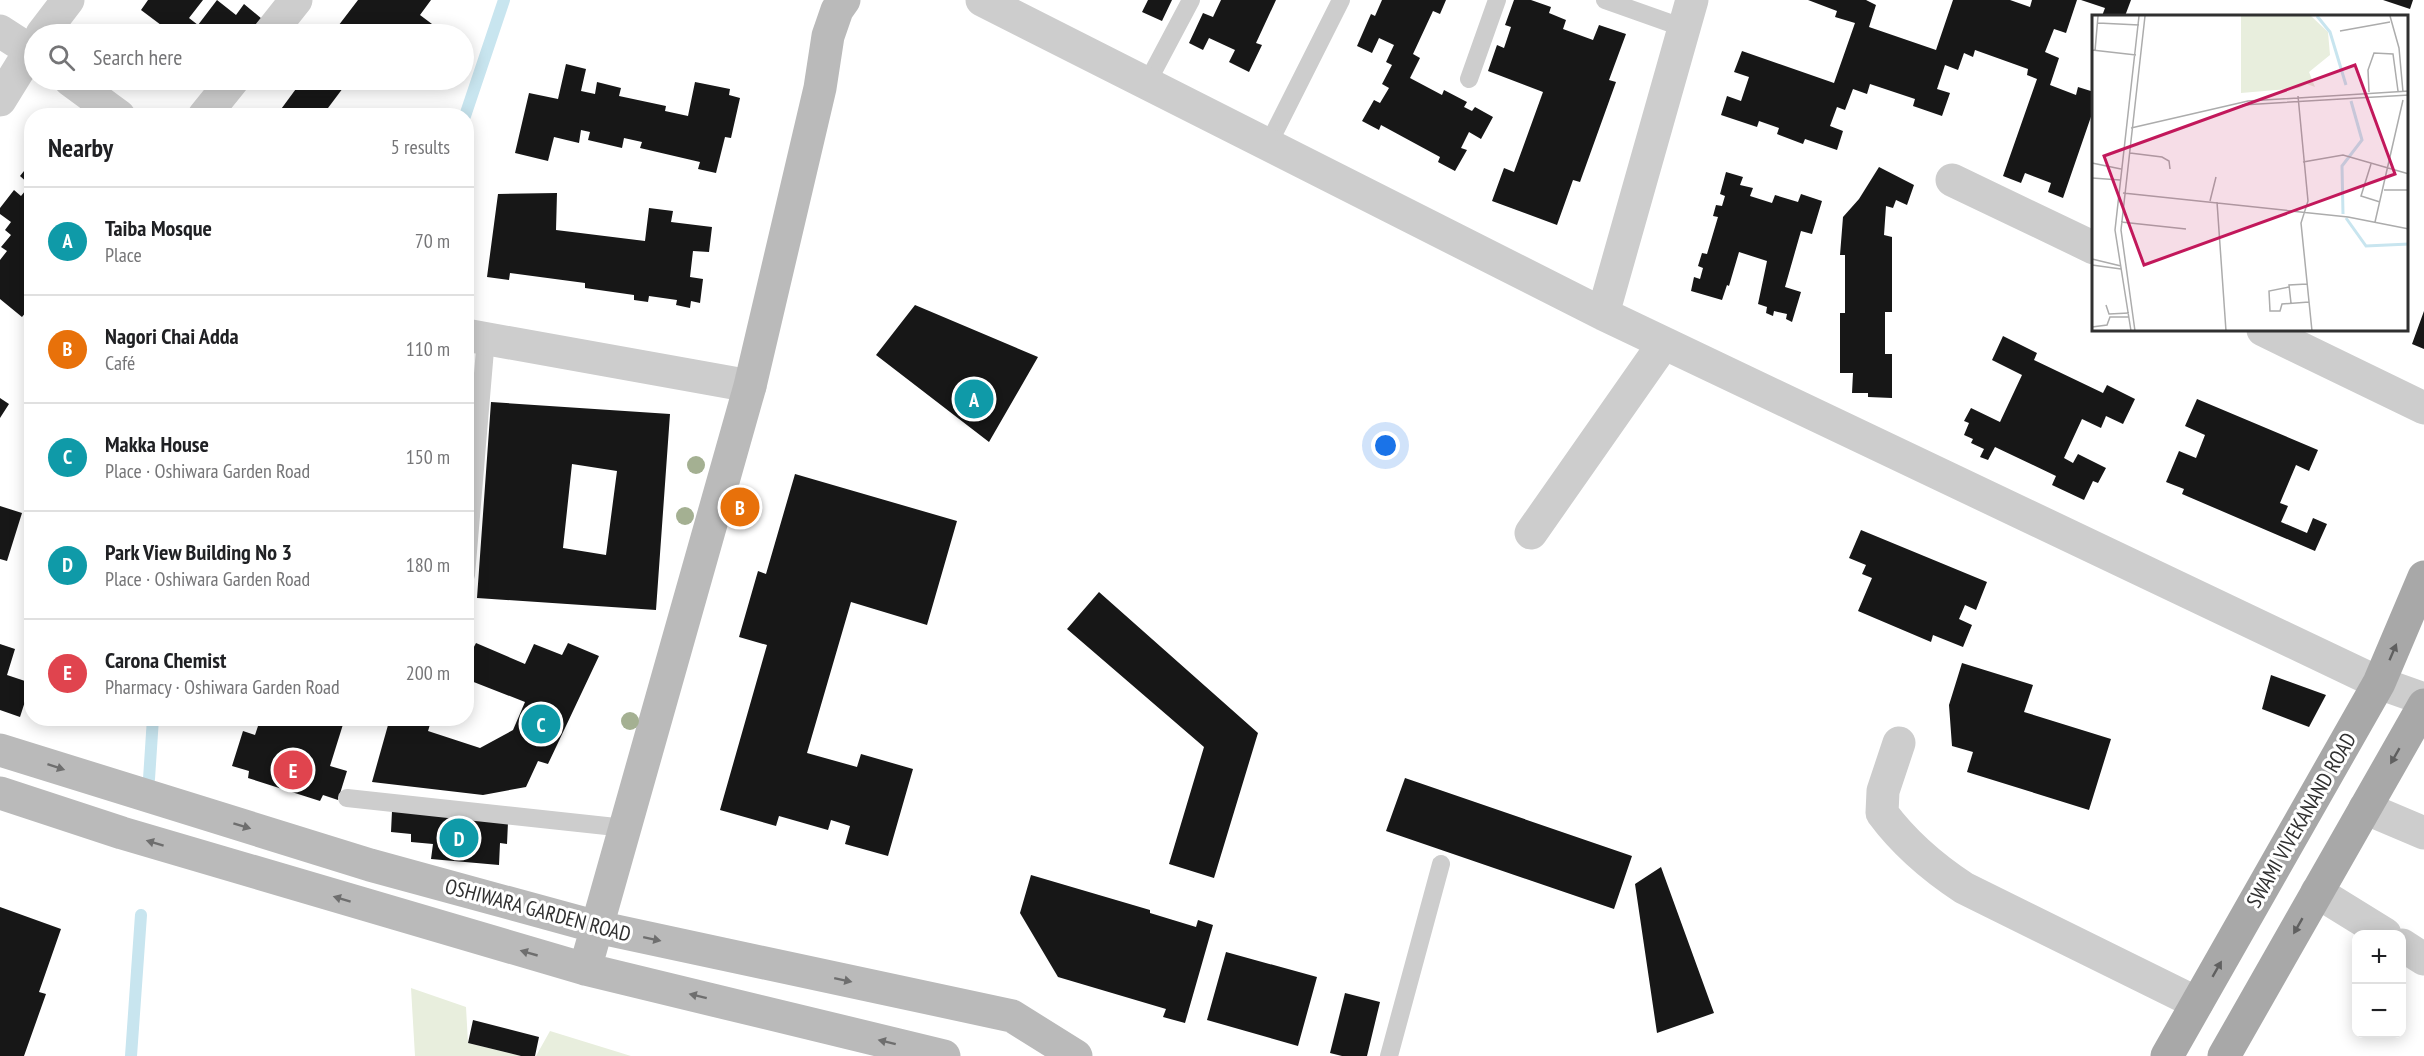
<!DOCTYPE html>
<meta charset="utf-8">
<style>
body{margin:0;font-family:"PT Sans Narrow",sans-serif;background:#f6f6f6;color:#202124}
.controls{position:absolute;right:18px;bottom:18px;display:grid;overflow:hidden;border-radius:12px;box-shadow:0 3px 15px #0003}
.controls button{width:54px;height:54px;display:grid;place-items:center;padding:0;border:0;border-bottom:2px solid #e0e0e0;background:#fff;color:#202124;font:30px sans-serif}
.you{position:absolute;left:1386px;top:446px;width:21px;height:21px;margin:-15px;border:4px solid #fff;border-radius:50%;background:#1a73e8;box-shadow:0 0 0 9px #1a73e833}
.badge{display:grid;place-items:center;width:39px;height:39px;border-radius:50%;background:#f32650;color:#fff;font-size:20px;font-weight:700}
.pin{position:absolute;translate:-50% -50%;border:3px solid #fff;box-shadow:0 2px 6px #0006}
.list{margin:0;padding:0;list-style:none}
h2{display:flex;justify-content:space-between;align-items:center;height:78px;margin:0;padding:0 24px;font-size:26px}
h2 small{font-size:20px;font-weight:400;color:#757577}
.list li{display:grid;grid-template-columns:39px 1fr auto;gap:18px;align-items:center;box-sizing:border-box;height:108px;padding:0 24px;border-top:2px solid #e0e0e0}
.list b{display:block;font-size:22px;white-space:nowrap}
.list p{margin:0;font-size:20px;white-space:nowrap;color:#757577}
.list em{font-size:20px;font-style:normal;color:#757577}
.icon{flex:none;width:33px;height:33px;fill:none;stroke:currentColor;stroke-width:2;stroke-linecap:round;stroke-linejoin:round}
.map{position:relative;flex:none;width:2424px;height:1056px;overflow:hidden}
.search{position:absolute;background:#fff;box-shadow:0 3px 15px #0003;left:24px;top:24px;width:450px;height:66px;display:flex;align-items:center;gap:15px;box-sizing:border-box;padding:0 21px;border-radius:33px;color:#757577;font-size:22px}
.panel{position:absolute;background:#fff;box-shadow:0 3px 15px #0003;left:24px;top:108px;width:450px;height:618px;border-radius:24px}
.map>svg:first-child{display:block}
.green{fill:#e8eedd}
.lines{fill:none;stroke-linecap:round;stroke-linejoin:round}
.stream{stroke:#c8e5ef;stroke-width:12}
.building{fill:#171717;fill-rule:evenodd}
.lane{stroke:#cdcdcd;stroke-width:18}
.street{stroke:#cdcdcd;stroke-width:33}
.secondary{stroke:#bababa;stroke-width:33}
.primary{stroke:#a8a8a8;stroke-width:33}
.tree{fill:#a4b092}
.oneway{fill:#606060}
.oneway2{fill:#6e6e6e}
.labels{text-anchor:middle;dominant-baseline:central;stroke-width:6;stroke-linejoin:round;paint-order:stroke}
.street-label{font-size:21px;fill:#303030;stroke:#fff}
.inset-river{fill:none;stroke:#c8e5ef;stroke-width:3}
.inset-road{fill:none;stroke:#acacac;stroke-width:1.5}
.view{fill:#c2185b;fill-opacity:0.15;stroke:#c2185b;stroke-width:3}
.inset-edge{fill:none;stroke:#303030;stroke-width:3}
</style>
<div class="map">
<svg width="2424" height="1056" viewBox="0 0 2424 1056">
<rect width="100%" height="100%" fill="#fff"/>
<path class="green" d="M411 988 466 1007 468 1043 521 1056H415Z
M550 1031 631 1056H536Z"/>
<g class="lines">
<path class="stream" d="M465 116 504 0
M149 779 153 718
M131 1056 141 915"/>
</g>
<path class="building" d="M148 0H203L189 18 198 25 217 0 236 15 244 4 262 19 249 34H173L141 10Z
M358 0H431L420 15 436 27 430 34H382L377 31 375 34H332Z
M1148 0H1172L1162 21 1142 12Z
M1221 0H1276L1256 43 1262 45 1249 72 1229 62 1235 50 1209 38 1203 50 1189 43 1203 13 1213 17Z
M1382 0H1446L1440 14 1433 11 1413 54 1420 58 1410 78 1442 95 1444 90 1467 102 1464 107 1472 111 1475 107 1493 117 1481 139 1469 132 1461 148 1467 150 1455 171 1438 162 1440 157 1381 125 1379 130 1362 121 1374 100 1380 103 1389 88 1382 84 1392 65 1386 62 1394 45 1379 38 1372 53 1357 46 1371 14 1375 16Z
M1514 0H1531L1551 7 1549 13 1566 20 1563 29 1593 40 1599 25 1626 34 1609 80 1616 82 1580 182 1573 180 1557 225 1492 201 1504 168 1514 172 1543 92 1488 71 1497 45 1504 48 1511 27 1505 25Z
M1808 0H1866L1876 5 1869 27 1936 50 1953 0H2010L2030 7 2032 0H2077L2066 33 2054 29 2045 52 2059 58 2050 85 2076 95 2078 87 2094 92V108L2063 198 2048 192 2051 183 2025 173 2021 183 2003 176 2037 79 2027 75 2028 69 1975 50 1973 57 1964 53 1958 70 1945 65 1937 89 1950 93 1942 116 1913 106 1915 99 1870 84 1867 94 1853 89 1845 110 1837 107 1830 126 1843 131 1837 150 1805 139 1803 144 1777 134 1779 128 1759 121 1757 127 1721 115 1727 96 1741 101 1749 77 1734 72 1742 51 1834 83 1855 23 1835 17 1837 11Z
M2081 0H2131L2125 16H2102L2105 8Z
M2383 0H2413L2410 9Z
M566 64 586 69 581 91 595 94 597 82 621 88 619 96 666 106 665 111 688 116 695 82 730 89 729 95 740 98 731 138 725 137 716 173 698 169 700 162 640 148 642 142 624 138 622 148 588 140 590 132 581 130 579 143 554 137 548 161 515 153 529 93 558 99Z
M296 80H349L322 116H276L301 82Z
M32 161V242L26 249 32 253V305L22 317 0 299V260L7 251 1 247 11 235 5 230 11 222 0 214V208L14 190 21 196 30 185 20 176Z
M1879 167 1914 185 1907 205 1896 200 1893 208 1886 206 1884 235 1892 237V312H1885V354H1892V398L1868 397V393H1852L1853 373H1840V313H1845V255H1840L1843 217 1859 199Z
M1726 172 1743 177 1740 185 1753 188 1750 196 1772 203 1775 195 1798 202 1801 194 1822 201 1812 234 1801 231 1785 287 1801 292 1792 322 1786 319 1787 314 1774 311 1773 316 1766 313 1767 307 1758 304 1767 261 1739 252 1729 286 1727 285 1722 300 1691 291 1694 277 1700 279 1703 268 1698 266 1702 253 1707 254 1718 217 1713 216 1716 205 1722 206 1725 196 1720 194Z
M557 193 556 230 645 241 649 208 673 211 671 222 712 227 709 252 693 251 690 277 703 279 700 303 691 301 690 308 676 305 677 300 649 296 648 302 634 300V295L585 288V283L510 273 509 280 487 277 498 194Z
M915 305 1038 357 989 442 876 355Z
M2424 311V349L2412 344Z
M2003 336 2037 353 2034 360 2103 393 2107 385 2135 399 2123 424 2106 416 2101 428 2082 419 2064 458 2073 463 2078 454 2106 468 2098 483 2093 481 2084 500 2052 485 2056 476 1995 447 1988 460 1980 457 1984 449 1971 443 1973 439 1964 435 1969 423 1964 421 1971 408 2000 422 2022 375 1992 360Z
M0 398 9 404 0 418Z
M2197 399 2318 450 2309 471 2296 465 2280 503 2288 506 2281 522 2307 533 2313 518 2327 524 2315 551 2182 494 2184 489 2166 482 2179 451 2196 458 2205 435 2185 426Z
M491 402 670 414 656 610 477 598ZM572 464 617 471 606 555 563 548Z
M795 474 957 521 927 625 851 602 807 753 857 767 861 754 913 769 888 856 845 844 850 826 831 820 828 830 779 816 776 826 720 810 767 645 739 637 758 571 766 574Z
M0 506 22 513 7 561 0 559Z
M1861 530 1987 582 1976 610 1965 605 1959 619 1972 625 1963 647 1933 635 1931 642 1858 611 1872 578 1862 574 1866 565 1849 558Z
M1099 592 1258 733 1214 878 1169 864 1204 747 1067 629Z
M476 643 525 664 534 644 562 655 568 643 599 656 548 764 538 761 526 787 483 795 372 782 390 718H432L428 731 480 748 513 730 525 702 466 679V662Z
M0 644 15 649 7 675 31 683 20 717 0 710Z
M1962 663 2033 685 2024 712 2111 739 2089 810 1967 772 1973 752 1952 746 1949 705Z
M2271 675 2326 695 2309 727 2262 709Z
M235 718H345L330 766 347 771 338 800 323 795 320 801 248 778 249 771 232 766 243 731 255 735 258 726Z
M1405 778 1632 856 1614 909 1386 831Z
M392 811 508 822 507 844 500 843 499 865 431 859 433 844 411 842V834L391 832Z
M1661 867 1714 1013 1657 1033 1635 884Z
M1031 875 1150 910V913L1196 927 1198 920 1213 925 1185 1023 1163 1017 1166 1009 1058 977 1020 913Z
M0 907 61 929 39 992 46 994 24 1056H0Z
M1226 952 1317 977 1298 1046 1207 1020Z
M1345 993 1380 1002 1367 1056H1342L1330 1053Z
M473 1020 539 1037 535 1056H521L468 1043Z"/>
<g class="lines">
<path class="lane" d="M1605 0 1684 28
M1469 79 1497 0
M1147 83 1191 0
M1268 145 1341 0
M466 575 486 338
M347 798 625 828
M1389 1056 1441 864"/>
<path class="street" d="M982 0 1603 314 2379 683 2424 699
M0 31 34 53
M42 34 68 0
M269 34 296 0
M70 80 119 116
M0 100 34 45
M204 116 233 80
M1952 180 2094 248
M1603 314 1692 0
M2263 330 2424 408
M466 335 750 386
M1531 533 1664 343
M1899 743 1883 791 1882 813C1905 844 1932 867 1964 888L2197 1003
M2365 808 2424 833
M2317 892 2385 934
M2402 945 2424 959"/>
<path class="secondary" d="M0 750 370 865 597 927 1012 1016 1076 1056
M0 793 122 833 585 969 944 1056
M585 969 750 386 820 88 828 36 837 10 844 0"/>
<path class="primary" d="M2167 1056 2379 683 2424 577
M2224 1056 2424 705"/>
</g>
<g class="tree">
<circle cx="696" cy="465" r="9"/>
<circle cx="685" cy="516" r="9"/>
<circle cx="630" cy="721" r="9"/>
</g>
<defs><path id="oneway-solid" d="M-6-.8H1V-3.2L6.5 0L1 3.2V.8H-6Z" transform="scale(1.5)"/></defs>
<g class="oneway">
<use href="#oneway-solid" transform="translate(2393 652) rotate(-67)"/>
<use href="#oneway-solid" transform="translate(2395 756) rotate(120)"/>
<use href="#oneway-solid" transform="translate(2298 926) rotate(120)"/>
<use href="#oneway-solid" transform="translate(2217 969) rotate(-60)"/>
</g>
<g class="oneway2">
<use href="#oneway-solid" transform="translate(56 767) rotate(18)"/>
<use href="#oneway-solid" transform="translate(242 826) rotate(17)"/>
<use href="#oneway-solid" transform="translate(155 843) rotate(-163)"/>
<use href="#oneway-solid" transform="translate(342 899) rotate(-163)"/>
<use href="#oneway-solid" transform="translate(652 939) rotate(12)"/>
<use href="#oneway-solid" transform="translate(529 953) rotate(-164)"/>
<use href="#oneway-solid" transform="translate(843 980) rotate(12)"/>
<use href="#oneway-solid" transform="translate(698 996) rotate(-166)"/>
<use href="#oneway-solid" transform="translate(887 1042) rotate(-166)"/>
</g>
<g class="labels">
<g class="street-label">
<text transform="translate(2301 820) rotate(-60)">SWAMI VIVEKANAND ROAD</text>
<text transform="translate(538 910) rotate(15)">OSHIWARA GARDEN ROAD</text>
</g>
</g>
<g transform="translate(2092 15)">
<rect width="316" height="316" fill="#fff"/>
<path d="M149 1H219L236 17 238 40 217 57 223 72 215 69 207 73 149 78Z" fill="#e8eedd"/>
<path class="inset-river" d="M225 1 238 17 254 70M251 199 250 151 270 125 259 86M254 203 274 231 317 229"/>
<path class="inset-road" d="M298 1 307 33 311 77M6 8 47 10M248 16 298 7M0 35 44 40M3 36 6 1M277 77 276 55 282 38 301 39 306 76M206 81 216 186 209 208 220 316M150 90 317 80M39 113 156 86 317 76M38 138 70 142 77 146 78 154M211 147 251 140 317 159M0 148 29 154M279 149 269 181 288 187M0 163 28 165M292 175H317M31 178 256 202 317 214M118 186 124 162M125 187 134 316M29 207 94 214M283 207 311 85M0 244 29 251M0 250 29 254M197 272 177 276 178 296H188L190 289 217 287M199 288 197 270 215 269M14 290 17 299 37 298M0 312 15 310 18 302H37M39 316 23 215 47 1M43 316 29 215 53 1"/>
<path class="view" d="M263 50 303 159 52 250 12 141Z"/>
<rect width="316" height="316" class="inset-edge"/>
</g>
</svg>
<div class="controls">
<button>+</button>
<button>−</button>
</div>
<div class="you"></div>
<div class="pin badge" style="left:974px;top:399px;background:#0f9aa8">A</div>
<div class="pin badge" style="left:740px;top:507px;background:#e8710a">B</div>
<div class="pin badge" style="left:541px;top:724px;background:#0f9aa8">C</div>
<div class="pin badge" style="left:459px;top:838px;background:#0f9aa8">D</div>
<div class="pin badge" style="left:293px;top:770px;background:#e0444e">E</div>
<div class="search"><svg class="icon" aria-label="search" viewBox="0 0 24 24"><circle cx="10" cy="10" r="6"/><path d="M15 15l6 6"/></svg>Search here</div>
<section class="panel">
<h2>Nearby<small>5 results</small></h2>
<ul class="list">
<li><span class="badge" style="background:#0f9aa8">A</span><div><b>Taiba Mosque</b><p>Place</p></div><em>70 m</em></li>
<li><span class="badge" style="background:#e8710a">B</span><div><b>Nagori Chai Adda</b><p>Café</p></div><em>110 m</em></li>
<li><span class="badge" style="background:#0f9aa8">C</span><div><b>Makka House</b><p>Place · Oshiwara Garden Road</p></div><em>150 m</em></li>
<li><span class="badge" style="background:#0f9aa8">D</span><div><b>Park View Building No 3</b><p>Place · Oshiwara Garden Road</p></div><em>180 m</em></li>
<li><span class="badge" style="background:#e0444e">E</span><div><b>Carona Chemist</b><p>Pharmacy · Oshiwara Garden Road</p></div><em>200 m</em></li>
</ul>
</section>
</div>
